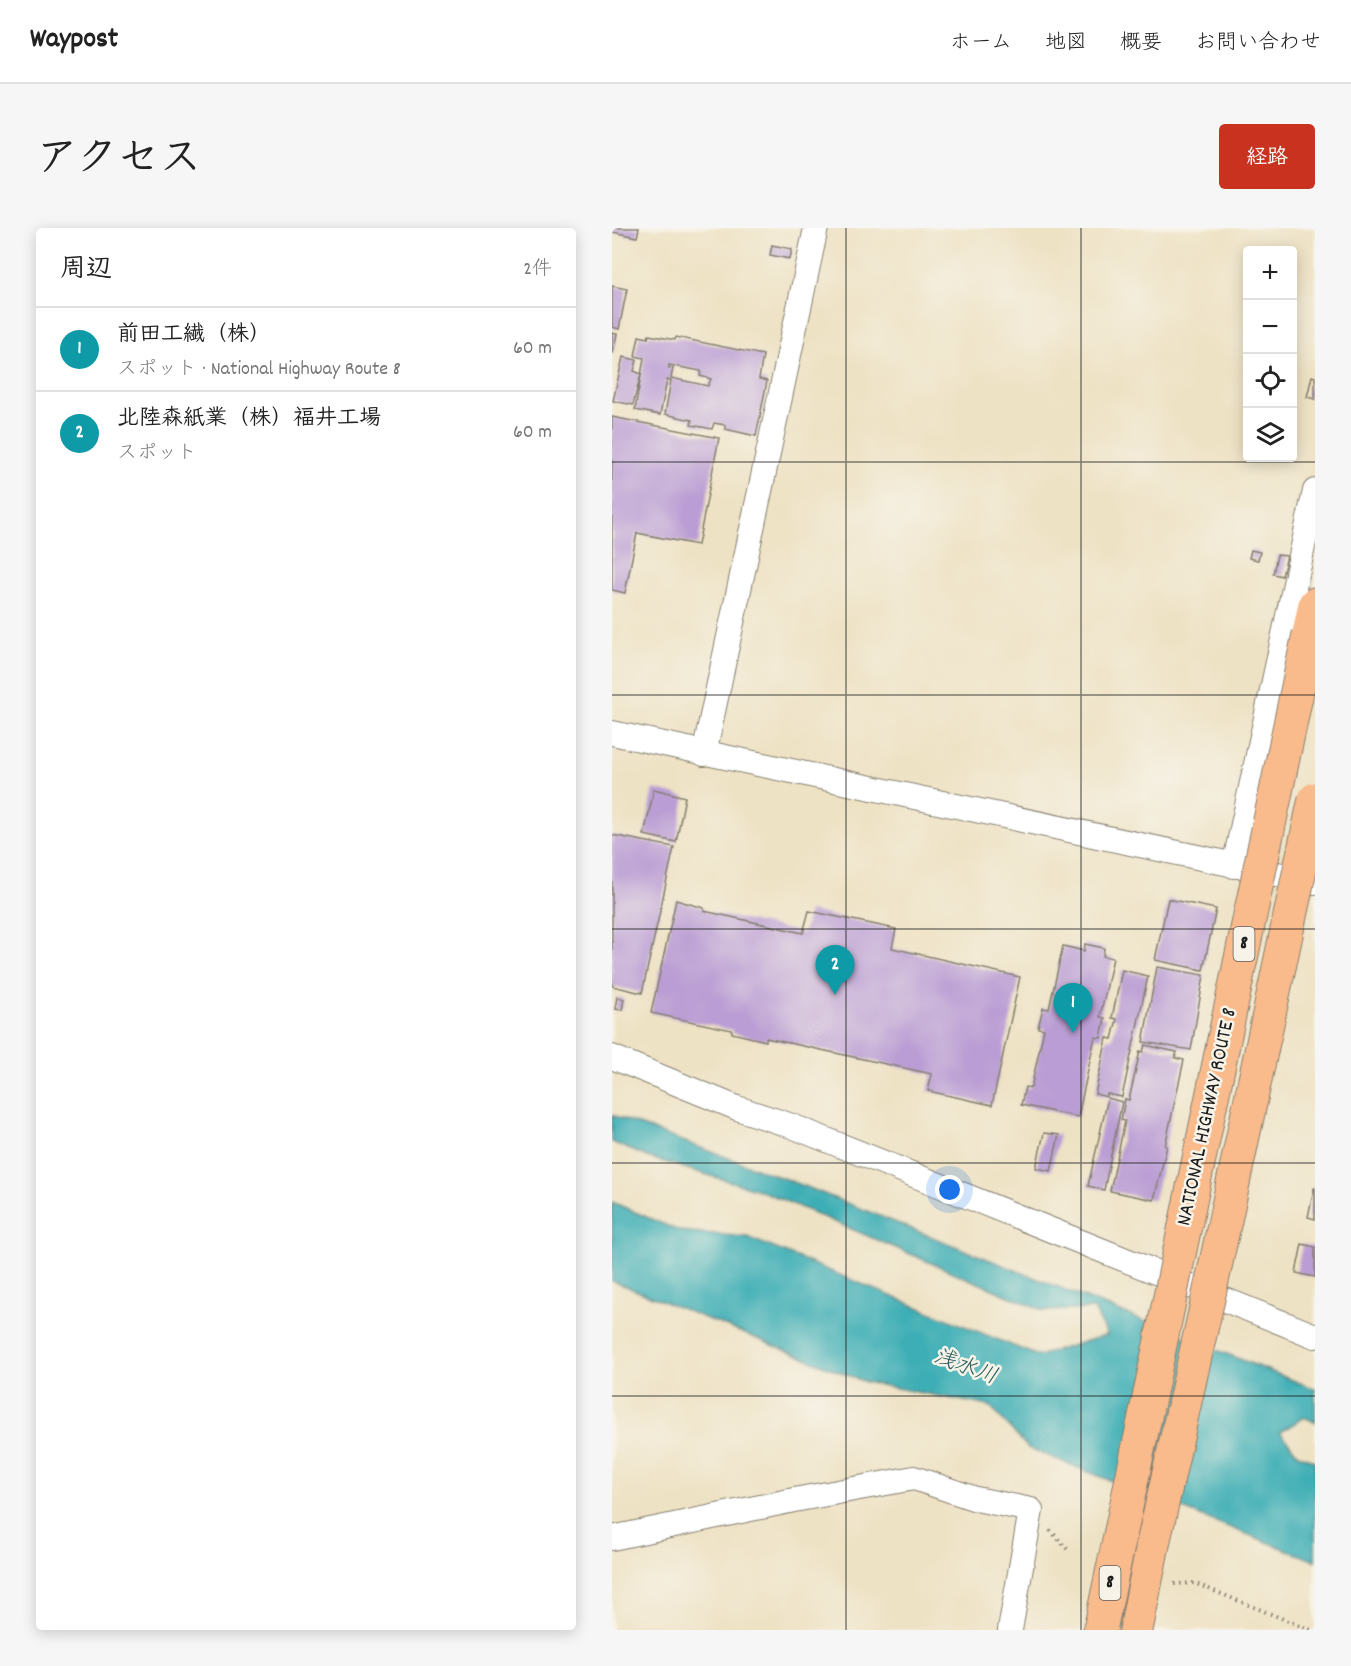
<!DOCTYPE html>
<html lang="ja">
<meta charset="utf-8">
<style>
body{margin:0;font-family:Dekko,"Klee One",sans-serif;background:#f6f6f6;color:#222}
.controls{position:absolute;right:18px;top:18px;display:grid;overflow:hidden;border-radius:6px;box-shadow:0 3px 15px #0003}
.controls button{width:54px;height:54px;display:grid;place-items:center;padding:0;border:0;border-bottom:2px solid #e0e0e0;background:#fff;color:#222;font:30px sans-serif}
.you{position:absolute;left:338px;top:962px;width:21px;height:21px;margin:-15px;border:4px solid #fff;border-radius:50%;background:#1a73e8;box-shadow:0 0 0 9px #1a73e833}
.badge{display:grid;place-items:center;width:39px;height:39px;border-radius:50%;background:#c8321e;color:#fff;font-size:20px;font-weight:700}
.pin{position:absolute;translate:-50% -50px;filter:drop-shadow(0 2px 3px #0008)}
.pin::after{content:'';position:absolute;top:32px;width:21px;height:18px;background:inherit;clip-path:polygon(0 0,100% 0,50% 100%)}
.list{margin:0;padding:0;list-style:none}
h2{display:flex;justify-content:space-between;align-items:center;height:78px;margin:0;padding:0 24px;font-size:26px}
h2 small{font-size:20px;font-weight:400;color:#767676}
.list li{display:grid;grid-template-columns:39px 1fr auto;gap:18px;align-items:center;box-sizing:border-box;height:84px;padding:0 24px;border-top:2px solid #e0e0e0}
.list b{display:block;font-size:22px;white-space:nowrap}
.list p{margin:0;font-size:20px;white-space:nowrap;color:#767676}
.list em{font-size:20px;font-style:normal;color:#767676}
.icon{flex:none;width:33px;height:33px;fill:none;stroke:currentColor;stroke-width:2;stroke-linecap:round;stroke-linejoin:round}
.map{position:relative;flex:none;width:703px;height:1402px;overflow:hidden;border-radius:6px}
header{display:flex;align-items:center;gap:36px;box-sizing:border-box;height:84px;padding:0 30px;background:#fff;border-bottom:2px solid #e0e0e0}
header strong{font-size:28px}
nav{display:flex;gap:33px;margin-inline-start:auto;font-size:21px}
.intro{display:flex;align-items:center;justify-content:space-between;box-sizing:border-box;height:144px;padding:0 36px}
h1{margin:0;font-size:42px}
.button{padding:15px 27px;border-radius:6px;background:#c8321e;color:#fff;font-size:21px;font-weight:700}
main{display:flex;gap:36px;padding:0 36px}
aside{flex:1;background:#fff;border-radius:6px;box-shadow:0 3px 15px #0003}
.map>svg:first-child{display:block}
.water{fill:#3daeb5;stroke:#2c6568;stroke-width:1.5}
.building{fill:#ba9dd4;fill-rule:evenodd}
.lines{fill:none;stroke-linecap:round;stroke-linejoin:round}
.minor-casing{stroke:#857f70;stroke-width:26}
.highway-casing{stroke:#857f70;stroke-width:35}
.path{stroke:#857f70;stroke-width:4;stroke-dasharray:1.5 4.5;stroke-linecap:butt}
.minor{stroke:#fff;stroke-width:24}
.highway{stroke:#fabb8c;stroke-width:33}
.highway-bridge-casing{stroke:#857f70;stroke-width:35;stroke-linecap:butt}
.highway-bridge{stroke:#fabb8c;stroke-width:33}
.grid{fill:none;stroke:#1c1c1c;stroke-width:1.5;stroke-opacity:0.55}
.labels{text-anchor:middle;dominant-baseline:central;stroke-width:5;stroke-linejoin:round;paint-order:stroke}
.shield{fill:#f7f3e8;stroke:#5e5c59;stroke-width:1.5}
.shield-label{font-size:20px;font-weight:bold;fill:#1c1c1c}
.street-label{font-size:21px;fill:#1c1c1c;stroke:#f7f3e8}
.water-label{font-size:22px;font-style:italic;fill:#2b5e61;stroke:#f7f3e8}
</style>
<header>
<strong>Waypost</strong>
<nav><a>ホーム</a><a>地図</a><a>概要</a><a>お問い合わせ</a></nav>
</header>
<div class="intro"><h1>アクセス</h1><a class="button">経路</a></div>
<main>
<aside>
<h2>周辺<small>2件</small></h2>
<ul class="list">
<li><span class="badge" style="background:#0f9aa8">1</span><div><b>前田工繊（株）</b><p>スポット · National Highway Route 8</p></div><em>60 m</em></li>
<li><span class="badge" style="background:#0f9aa8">2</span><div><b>北陸森紙業（株）福井工場</b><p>スポット</p></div><em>60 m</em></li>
</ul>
</aside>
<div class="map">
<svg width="703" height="1402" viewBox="0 0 703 1402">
<rect width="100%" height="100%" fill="#f7f3e8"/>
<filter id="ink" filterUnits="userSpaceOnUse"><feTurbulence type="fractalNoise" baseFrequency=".0167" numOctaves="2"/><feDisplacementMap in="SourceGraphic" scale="12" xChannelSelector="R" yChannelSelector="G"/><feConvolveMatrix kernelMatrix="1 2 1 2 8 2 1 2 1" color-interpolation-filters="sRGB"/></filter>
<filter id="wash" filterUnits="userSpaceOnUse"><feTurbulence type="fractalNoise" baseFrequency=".008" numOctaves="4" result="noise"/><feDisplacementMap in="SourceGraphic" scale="24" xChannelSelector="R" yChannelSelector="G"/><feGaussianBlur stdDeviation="1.35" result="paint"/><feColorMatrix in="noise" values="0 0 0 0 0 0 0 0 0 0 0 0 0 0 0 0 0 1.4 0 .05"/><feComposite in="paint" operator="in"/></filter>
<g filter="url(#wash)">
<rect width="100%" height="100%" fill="#eee2c4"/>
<path class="water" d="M0 887 187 956 703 1161V1194L692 1189 668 1204 686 1226 703 1233V1333L416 1220 378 1178 253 1154 0 1053V974L67 1003 135 1009 426 1128 495 1107 482 1081 432 1083 150 963 35 929 0 914Z"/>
<g id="blocks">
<path class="building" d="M0 0H27L25 9 0 4Z
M160 17 180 21 178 31 158 27Z
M0 58 15 61 7 101 0 99Z
M0 105 5 106 1 125H0Z
M37 107 63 112 64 109 151 127 147 151 155 153 144 208 113 201V197L102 195 100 201 79 197 80 192 53 186 59 152H55L48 187 23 182 32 130 23 128 27 108 36 110ZM57 137 89 143 88 148 99 151 96 158 59 150 61 140H57Z
M11 129 25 132 22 143 29 146 21 177 1 173Z
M700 148 703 149V171L695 169Z
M0 189 107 210 86 317 25 305 13 365 0 362Z
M639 322 648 324 646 332 637 330Z
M665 327 675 328 670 348 661 346Z
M42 561 73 569 64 614 32 607Z
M0 607 62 619 30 765 0 758Z
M556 671 604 681 591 742 543 732Z
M64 672 92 680V683L191 705 197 683 284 701 280 720 408 749 380 877 316 863 320 846 154 810V813L120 805V802L39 785Z
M473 716 492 720 491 728 501 730 488 789 493 790 489 810 483 809 466 889 409 877 413 859 419 860 432 801 426 800 431 780 437 781 451 718 472 723Z
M545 739 592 747 579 822 531 814Z
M510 742 536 748 510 869 495 866V869L483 866 495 810 500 811 505 791 500 790Z
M5 769 12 771 10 782 3 781Z
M533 817 565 824 563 830 572 832 553 918H555L542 972 498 963 513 893 509 892 513 871 517 872 528 823 531 824Z
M496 870 510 874 492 962 476 958Z
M432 905 447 907 439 943 424 940Z
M702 960H703V991L696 989Z
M690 1016 703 1019V1049L684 1045Z"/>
</g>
</g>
<g filter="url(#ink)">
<use href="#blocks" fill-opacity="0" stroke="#857f70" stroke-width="1.5"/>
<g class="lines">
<g class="minor-casing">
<path id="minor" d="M0 505 703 654
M92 526 204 0
M622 638 703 263
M0 829 125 880 180 898 703 1108
M0 1310 182 1272 302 1250 364 1271 419 1282 398 1402"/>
</g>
<g class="highway-casing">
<path id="highway" d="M697 406 703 376
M488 1402 508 1308
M524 1402 541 1316"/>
</g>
<path class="path" d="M438 1302 458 1324
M562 1356 582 1355 699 1402"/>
<use href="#minor" class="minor"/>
<use href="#highway" class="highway"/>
<g class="highway-bridge-casing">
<path id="highway-bridge" d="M508 1308 697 406
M541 1316 602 1044 703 571"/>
</g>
<use href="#highway-bridge" class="highway-bridge"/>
</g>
</g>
<path class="grid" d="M234 0V1402M469 0V1402M0 234H703M0 467H703M0 701H703M0 935H703M0 1168H703"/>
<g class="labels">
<g class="shield">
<rect x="621.5" y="699" width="21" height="34" rx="4.5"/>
<rect x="487.5" y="1338" width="21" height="34" rx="4.5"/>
</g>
<g class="shield-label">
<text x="632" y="716">8</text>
<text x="498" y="1355">8</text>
</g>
<g class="street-label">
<text transform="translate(596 889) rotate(-78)">NATIONAL HIGHWAY ROUTE 8</text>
</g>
<g class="water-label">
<text transform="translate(353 1140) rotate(20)">浅水川</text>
</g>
</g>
</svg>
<div class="controls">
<button>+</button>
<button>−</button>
<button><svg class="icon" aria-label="locate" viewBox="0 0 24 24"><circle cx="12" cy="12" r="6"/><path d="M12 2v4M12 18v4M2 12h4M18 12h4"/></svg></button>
<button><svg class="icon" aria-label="layers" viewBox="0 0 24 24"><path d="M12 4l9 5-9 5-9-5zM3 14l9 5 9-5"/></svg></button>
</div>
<div class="you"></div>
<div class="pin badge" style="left:461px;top:805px;background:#0f9aa8">1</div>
<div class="pin badge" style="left:223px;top:767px;background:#0f9aa8">2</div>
</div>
</main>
